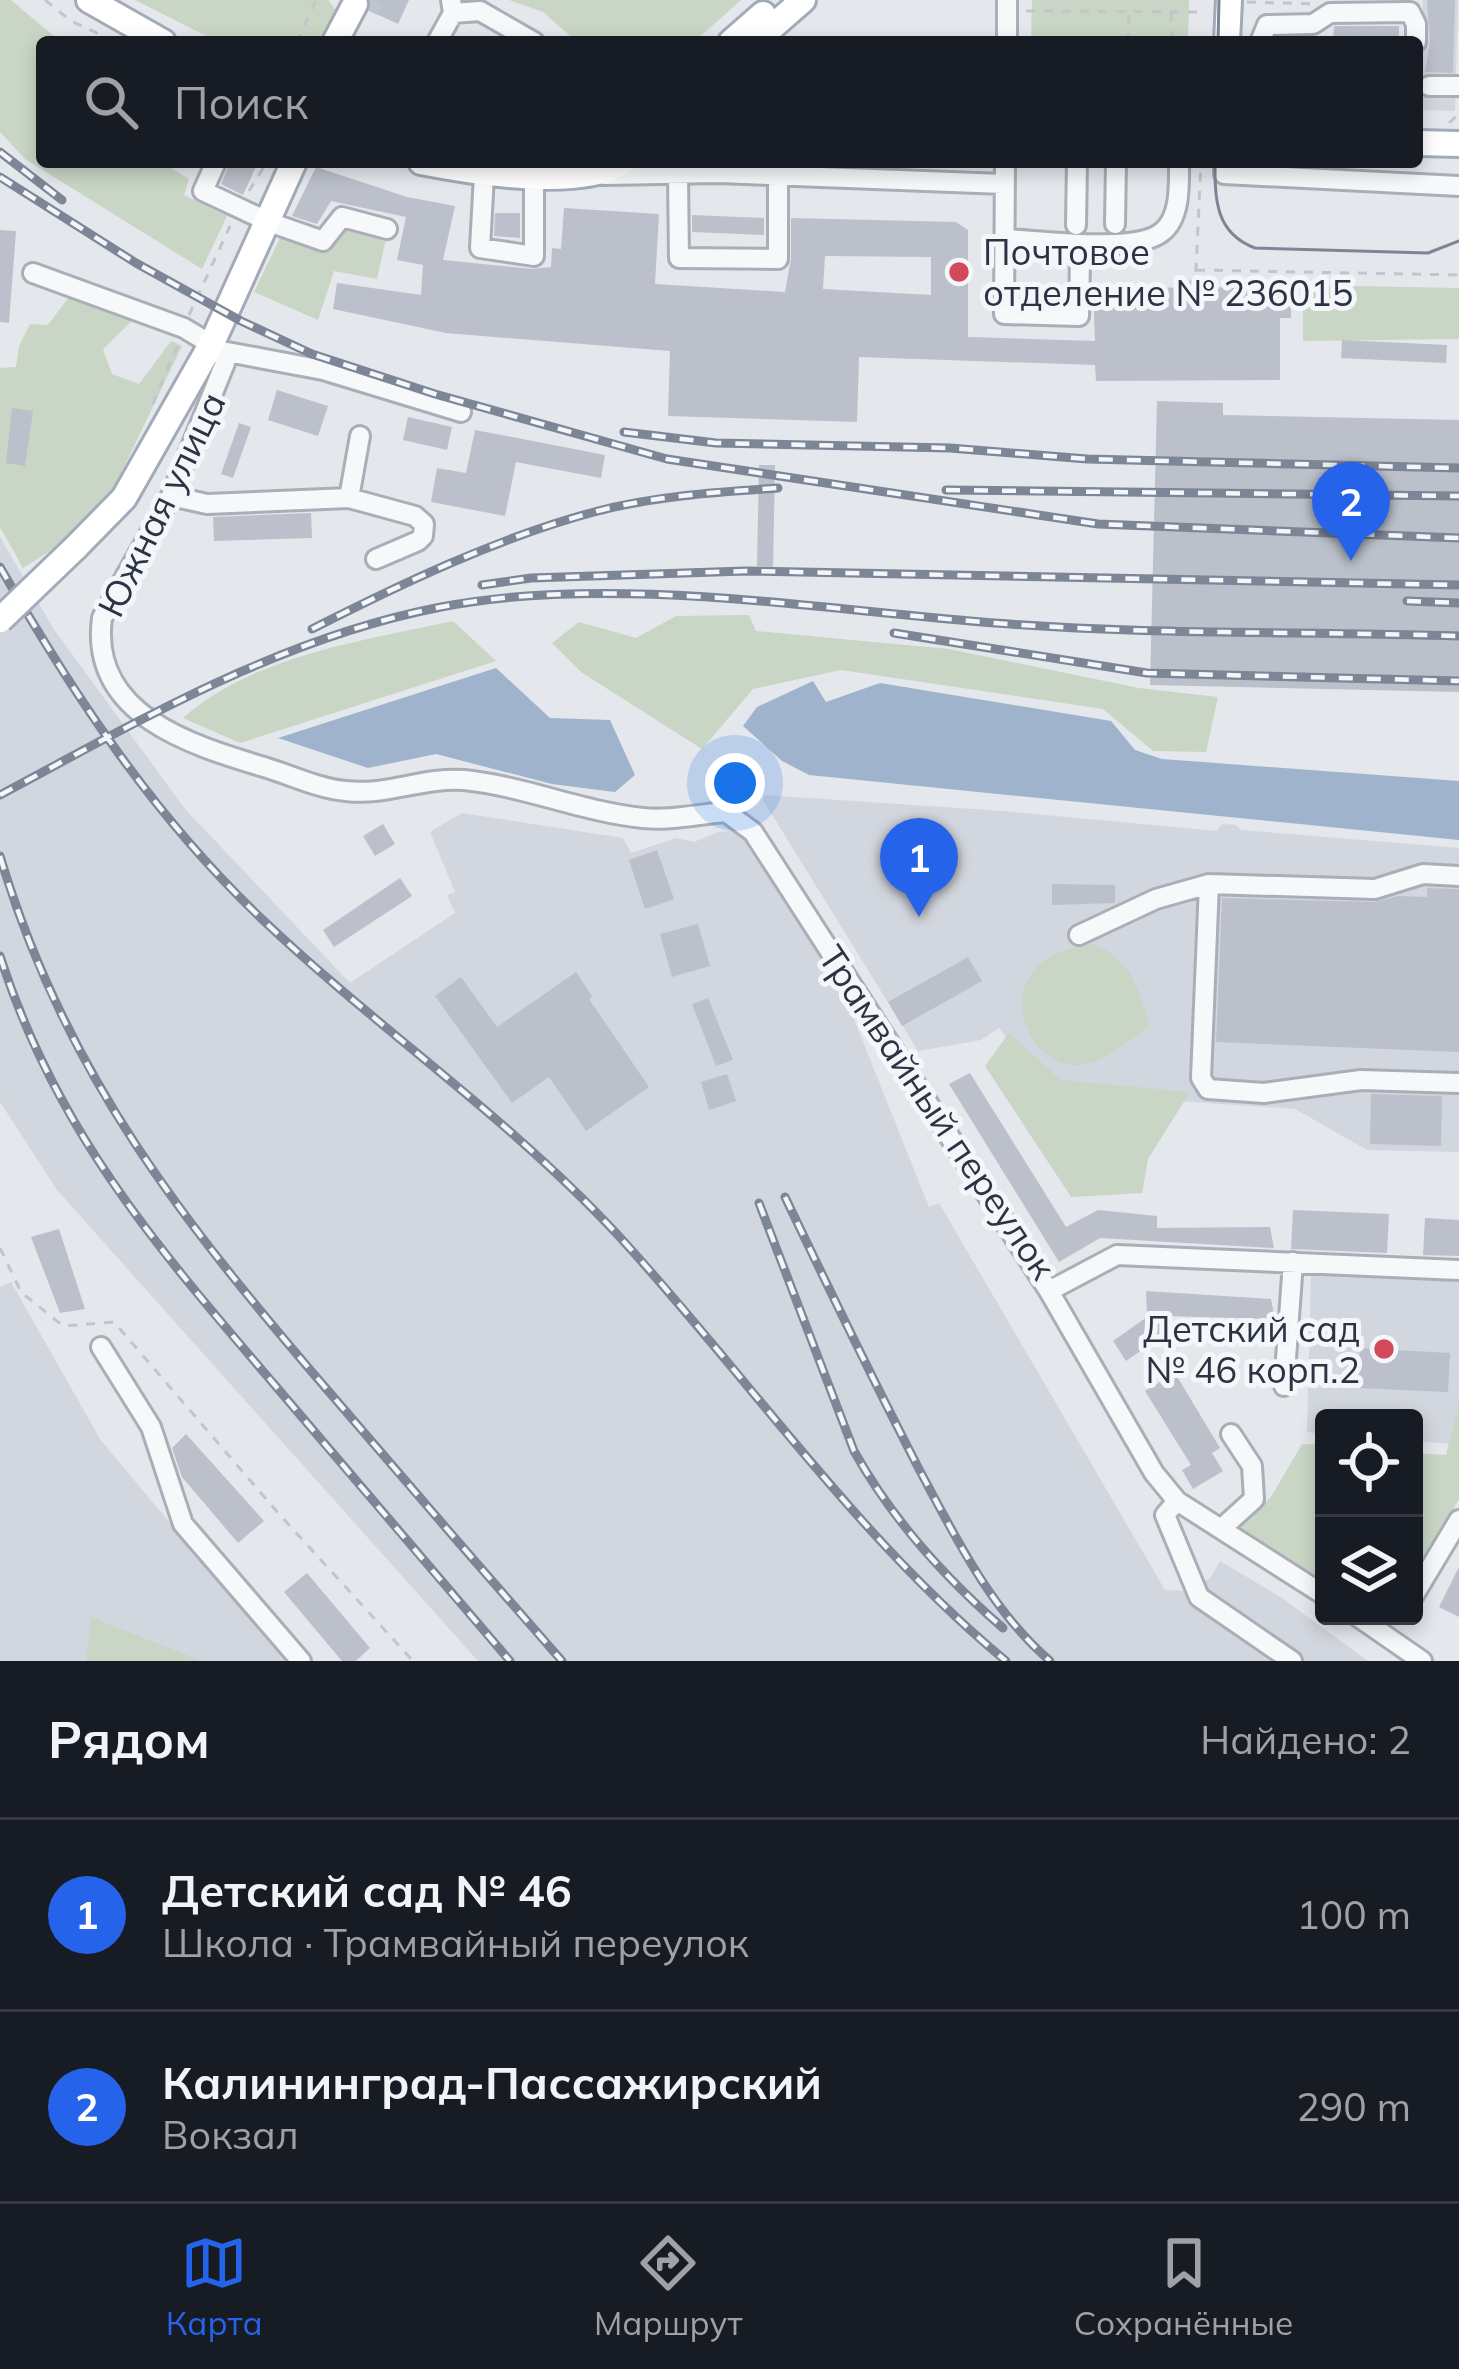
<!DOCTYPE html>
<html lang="ru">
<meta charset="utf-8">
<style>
body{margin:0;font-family:Mulish,sans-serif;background:#20242c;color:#f1f3f6}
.controls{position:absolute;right:36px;bottom:36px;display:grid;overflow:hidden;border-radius:12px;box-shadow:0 6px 18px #0003}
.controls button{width:108px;height:108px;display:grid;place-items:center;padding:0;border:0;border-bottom:3px solid #363941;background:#171b24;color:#f1f3f6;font:60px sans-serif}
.you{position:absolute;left:735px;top:783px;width:42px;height:42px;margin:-30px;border:9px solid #fff;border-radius:50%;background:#1a73e8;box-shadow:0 0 0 18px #1a73e833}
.badge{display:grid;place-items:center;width:78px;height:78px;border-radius:50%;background:#2563eb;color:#fff;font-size:39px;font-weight:700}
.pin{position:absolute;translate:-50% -99px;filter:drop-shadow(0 3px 6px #0008)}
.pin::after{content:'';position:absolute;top:63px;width:42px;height:36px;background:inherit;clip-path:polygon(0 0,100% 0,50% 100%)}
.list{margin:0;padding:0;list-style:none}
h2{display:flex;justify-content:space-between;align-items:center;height:156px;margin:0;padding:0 48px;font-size:51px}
h2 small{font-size:39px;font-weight:400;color:#9ea1a6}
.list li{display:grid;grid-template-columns:78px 1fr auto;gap:36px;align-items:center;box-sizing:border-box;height:192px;padding:0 48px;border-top:3px solid #363941}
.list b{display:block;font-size:45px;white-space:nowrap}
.list p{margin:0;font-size:39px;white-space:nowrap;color:#9ea1a6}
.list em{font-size:39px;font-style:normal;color:#9ea1a6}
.icon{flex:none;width:66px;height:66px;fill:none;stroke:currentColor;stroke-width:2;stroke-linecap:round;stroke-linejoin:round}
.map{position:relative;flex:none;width:1459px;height:1661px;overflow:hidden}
.search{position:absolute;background:#171b24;box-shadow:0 6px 18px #0003;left:36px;right:36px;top:36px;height:132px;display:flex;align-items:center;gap:30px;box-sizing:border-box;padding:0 42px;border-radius:12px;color:#9ea1a6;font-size:45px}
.sheet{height:540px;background:#171b24}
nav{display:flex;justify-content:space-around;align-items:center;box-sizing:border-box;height:168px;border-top:3px solid #363941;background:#171b24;font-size:33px;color:#9ea1a6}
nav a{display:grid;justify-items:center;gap:6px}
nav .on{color:#2563eb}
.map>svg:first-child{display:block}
.built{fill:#d2d6de}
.green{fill:#c9d6c5}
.water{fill:#9fb4cc}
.building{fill:#bbc0ca;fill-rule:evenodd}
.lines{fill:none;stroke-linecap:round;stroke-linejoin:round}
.major-tunnel{stroke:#bfc3cb;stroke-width:24;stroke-dasharray:24 12;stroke-linecap:butt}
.minor-casing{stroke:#a9aeb7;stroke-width:24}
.major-casing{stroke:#a3abb8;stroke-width:30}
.path{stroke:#c2c5cb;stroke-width:3;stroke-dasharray:9 9;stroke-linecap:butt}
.minor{stroke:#f7f8fa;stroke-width:18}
.major{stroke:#fff;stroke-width:24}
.tram{stroke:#7d8696;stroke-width:3}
.rail-casing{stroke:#7d8696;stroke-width:9}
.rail{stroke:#f4f6f9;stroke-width:4.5;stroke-dasharray:14;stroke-linecap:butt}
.major-bridge-casing{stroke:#a3abb8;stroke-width:30;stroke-linecap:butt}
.major-bridge{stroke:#fff;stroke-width:24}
.poi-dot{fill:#d1495b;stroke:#f4f6f9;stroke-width:4.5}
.labels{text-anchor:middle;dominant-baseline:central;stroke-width:10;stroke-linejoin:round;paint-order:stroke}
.poi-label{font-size:36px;fill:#2b3445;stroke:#f4f6f9;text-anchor:start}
.street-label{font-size:36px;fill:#2b3445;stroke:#f4f6f9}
</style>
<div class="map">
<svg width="1459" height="1661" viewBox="0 0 1459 1661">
<rect width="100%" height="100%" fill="#e4e7ec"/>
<path class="built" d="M1423 0H1458L1455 111 1420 110Z
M0 537 53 628 185 809 350 983 455 913 447 895 455 892 430 832 462 813 623 838 631 853 676 838 694 842 719 832 739 830 842 989 929 1207 939 1203 1165 1590 1190 1591 1211 1577 1220 1561 1282 1598 1368 1661H478L57 1190 0 1102Z
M764 795 1003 811 1217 831 1222 824 1236 825 1241 830 1459 848V1152L1367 1150 1295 1109 1048 1092 999 1028 981 1040 918 1051 763 800Z
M1311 1274 1459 1280V1433L1452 1444 1414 1441V1418H1324V1434L1307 1432Z
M11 1282 100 1439 235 1601 292 1661H0V1287Z"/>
<path class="green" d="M0 0H11L61 42H42V162H161L189 179 184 195 227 216 202 269 25 159 0 132Z
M135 0H328L339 14 324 42H218Z
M509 0H741L694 42H577L543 12Z
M1032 0H1189L1188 42H1031Z
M346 227 387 235 377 279 334 271 318 320 254 292 281 236 326 249Z
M1303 285 1459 288V339L1303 341Z
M71 294 134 319 103 349 112 374 139 384 171 341 182 346 110 496 72 537 23 568 0 527V368L16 367 19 346 30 324 48 325Z
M749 615 756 631 949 649 1139 688 1218 697 1206 752 1153 751 1103 709 841 670 753 689 702 749 581 672 552 643 579 622 636 638 676 616Z
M453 621 496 661 240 743 183 718C255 655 362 641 453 621Z
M1092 944C1131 957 1139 990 1150 1026 1128 1041 1104 1064 1077 1065 1022 1067 982 957 1092 944Z
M1009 1033 1061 1080 1190 1092 1148 1159 1142 1193 1071 1197 985 1066Z
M1459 1403V1499L1414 1572V1453L1446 1455Z
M1302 1444 1324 1445V1584L1238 1529 1271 1497Z
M91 1617 202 1661H86Z"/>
<path class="water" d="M496 668 550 718 610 720 635 775 615 792 552 784 436 754 368 768 278 738Z
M813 681 826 702 880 683 1111 721 1135 750 1162 759 1459 781V840L809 775 782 761 743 726 757 707Z"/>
<path class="building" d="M371 0H409L398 24 370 11Z
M1427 0H1455L1453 73 1425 72 1430 42Z
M1334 26H1399V42H1333Z
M230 162H258L243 195 221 184Z
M316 167 407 197 455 206 443 260 532 269 551 267 552 248 561 249 564 208 659 214 655 284 785 292 791 259V218L956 222 968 230V337L1095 341 1093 288 1291 287V318H1280V380L1096 381 1095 365 859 357 857 422 668 416 670 351 446 333 333 309 337 283 421 295 423 265 397 260 406 217 331 201 317 224 292 216ZM825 256 931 257V295L823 289Z
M495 213H520V238L494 236Z
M692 215 764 218V235L692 232Z
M0 230 16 231 9 323 0 322Z
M1342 340 1447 345 1446 363 1341 358Z
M277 390 328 406 318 436 268 420Z
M1157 401 1223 403V415L1459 420V692L1150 685Z
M12 408 33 411 25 466 6 463Z
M408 417 452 427 447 450 403 440Z
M239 423 251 427 233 478 221 474Z
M475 430 605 455 601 478 516 462 505 516 431 502 437 468 466 473Z
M759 465H775L773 567 757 566Z
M311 513 312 538 214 541 213 517Z
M383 824 395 844 375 856 363 836Z
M657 850 674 899 645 909 629 860Z
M400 878 412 896 334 947 323 930Z
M1052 884 1115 885V903L1052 905Z
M1427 888 1459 889V1052L1216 1042 1222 898 1375 902 1398 896 1427 897Z
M698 924 710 966 672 977 660 934Z
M968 957 982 981 902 1026 888 1002Z
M576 972 592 996 589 999 649 1087 586 1131 549 1077 512 1103 435 996 461 977 497 1027Z
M708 998 733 1060 716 1066 692 1004Z
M970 1073 1066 1227 1098 1210 1157 1216V1228L1270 1227 1274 1248 1100 1238 1059 1262 949 1084Z
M727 1074 736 1101 709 1110 701 1082Z
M1371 1094 1442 1096 1441 1146 1370 1144Z
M1293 1210 1389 1214 1387 1253 1291 1249Z
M1425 1218 1459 1220V1256L1423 1255Z
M59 1229 85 1309 60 1313 31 1237Z
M1146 1291 1271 1299 1275 1319 1165 1316V1334L1126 1361 1113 1341 1147 1317Z
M1360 1348 1450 1353 1448 1392 1358 1388Z
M1175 1373 1220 1448 1212 1453 1223 1471 1193 1489 1182 1470 1191 1465 1145 1391Z
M186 1434 264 1521 238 1543 182 1477 172 1448Z
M1459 1567V1617L1439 1607Z
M307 1573 370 1648 356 1661H342L284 1592Z"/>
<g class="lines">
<path class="major-tunnel" d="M366 9 371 0"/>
<g class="minor-casing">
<path id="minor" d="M453 13 480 11 534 42
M437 42 453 13 451 0
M1007 42V0
M1260 42 1267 25 1313 24 1330 13 1410 12 1416 24V42
M1429 86H1459
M216 162 203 191 269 222 323 241 342 217 387 229
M1005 162 1004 314 1079 316 1080 260
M1224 162V174L1459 186
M484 175 480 248 534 256V174
M604 175 718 173 1004 184
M678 175 679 258 778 259V176
M1115 224 1116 162
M1076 225 1077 162
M1004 239C1039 240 1136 254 1162 232 1181 217 1179 184 1179 162
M33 273 184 328 222 351 225 363 171 496 102 618C89 716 194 746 267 768 293 776 320 789 346 791 387 796 423 777 464 780 524 786 583 812 643 818 670 821 699 814 726 812L753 832 1049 1291 1154 1473 1177 1501 1324 1595
M222 351 323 370 461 412
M171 496 207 504 349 498 415 516 424 524 423 536 418 541 376 559
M349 498 360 436
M1209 884 1201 1078 1208 1089 1264 1093 1361 1080 1459 1083
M1079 935 1156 899 1209 884 1375 889 1423 874 1459 876
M1049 1291 1117 1255 1459 1270
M101 1347 151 1427 183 1524 301 1661
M1284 1386 1293 1262
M1177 1501 1165 1515 1199 1597 1292 1661
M1221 1529 1254 1499 1252 1466 1231 1434
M1414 1595 1459 1520
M1357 1616 1422 1661"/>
</g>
<g class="major-casing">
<path id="major" d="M89 0 163 42
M335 42 355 4
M731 42 763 14
M755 42 803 0
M1227 42 1229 0
M1417 143 1459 144
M421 162C472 172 578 190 623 162
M76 547 124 498 212 343 294 162"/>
</g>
<path class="path" d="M45 0 71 21 116 42
M1247 2 1315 4
M1026 11 1200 12
M1171 13 1172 42
M297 42 316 0
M1128 42 1129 14
M1449 123 1459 114
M249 191 267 162
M1196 270 1459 275
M1188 288 1196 270 1201 162
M189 315 230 226
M153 404 177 346
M0 1248 21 1292 63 1326 114 1322 279 1514 413 1661"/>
<use href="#minor" class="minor"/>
<use href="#major" class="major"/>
<path class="tram" d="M1218 42 1219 0
M1215 162C1215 199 1215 233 1255 248L1428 253 1459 241"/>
<g class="rail-casing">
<path id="rail" d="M0 152 62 200
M0 177 136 263 241 321 312 354 435 394 667 459 1098 524 1459 538
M624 432 716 443 950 448 1087 459 1459 468
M946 490 1459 496
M0 567C74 696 155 818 264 921 378 1029 509 1118 616 1233 747 1375 856 1537 1006 1661
M482 585 531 578 746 571 1459 585
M1407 601 1459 603
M312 629C401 584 497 538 594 512 653 496 717 492 778 488
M894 633 1147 673 1459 681
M0 795C143 719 280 638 441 607 610 574 823 610 995 623 1149 635 1305 631 1459 636
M0 856C65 1075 184 1223 330 1393 407 1483 484 1572 562 1661
M0 956C56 1131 157 1247 273 1383 352 1476 431 1569 510 1661
M785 1197C829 1289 873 1380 920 1471 956 1538 991 1610 1050 1661
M759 1203 854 1451C892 1519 944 1577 1003 1628"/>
</g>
<use href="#rail" class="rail"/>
<g class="major-bridge-casing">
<path id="major-bridge" d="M0 620 76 547"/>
</g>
<use href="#major-bridge" class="major-bridge"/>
</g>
<g class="poi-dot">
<circle cx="959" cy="272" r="12"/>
<circle cx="1384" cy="1349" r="12"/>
</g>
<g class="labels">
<g class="poi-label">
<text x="983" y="251">Почтовое<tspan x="983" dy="41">отделение № 236015</tspan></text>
<text x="1360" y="1328" text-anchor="end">Детский сад<tspan x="1360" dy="41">№ 46 корп.2</tspan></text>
</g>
<g class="street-label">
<text transform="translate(161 504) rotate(-64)">Южная улица</text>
<text transform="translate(938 1112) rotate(56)">Трамвайный переулок</text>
</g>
</g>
</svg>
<div class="controls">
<button><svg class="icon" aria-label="locate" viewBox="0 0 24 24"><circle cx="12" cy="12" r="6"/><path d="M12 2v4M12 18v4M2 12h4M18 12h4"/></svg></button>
<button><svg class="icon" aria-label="layers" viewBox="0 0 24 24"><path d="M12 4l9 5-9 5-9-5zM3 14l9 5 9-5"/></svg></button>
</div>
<div class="you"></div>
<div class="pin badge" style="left:919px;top:917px">1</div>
<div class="pin badge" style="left:1351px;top:561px">2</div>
<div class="search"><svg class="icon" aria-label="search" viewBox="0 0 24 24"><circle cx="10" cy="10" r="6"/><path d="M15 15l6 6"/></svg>Поиск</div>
</div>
<section class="sheet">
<h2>Рядом<small>Найдено: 2</small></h2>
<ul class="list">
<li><span class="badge">1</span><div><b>Детский сад № 46</b><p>Школа · Трамвайный переулок</p></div><em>100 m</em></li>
<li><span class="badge">2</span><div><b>Калининград-Пассажирский</b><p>Вокзал</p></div><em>290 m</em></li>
</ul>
</section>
<nav>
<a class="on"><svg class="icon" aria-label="map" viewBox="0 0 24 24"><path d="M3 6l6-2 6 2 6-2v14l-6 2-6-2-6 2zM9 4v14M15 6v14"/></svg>Карта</a>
<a><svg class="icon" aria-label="directions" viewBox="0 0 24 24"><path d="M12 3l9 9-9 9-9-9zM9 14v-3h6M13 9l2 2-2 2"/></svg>Маршрут</a>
<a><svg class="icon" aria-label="saved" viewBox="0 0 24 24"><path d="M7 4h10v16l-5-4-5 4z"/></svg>Сохранённые</a>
</nav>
